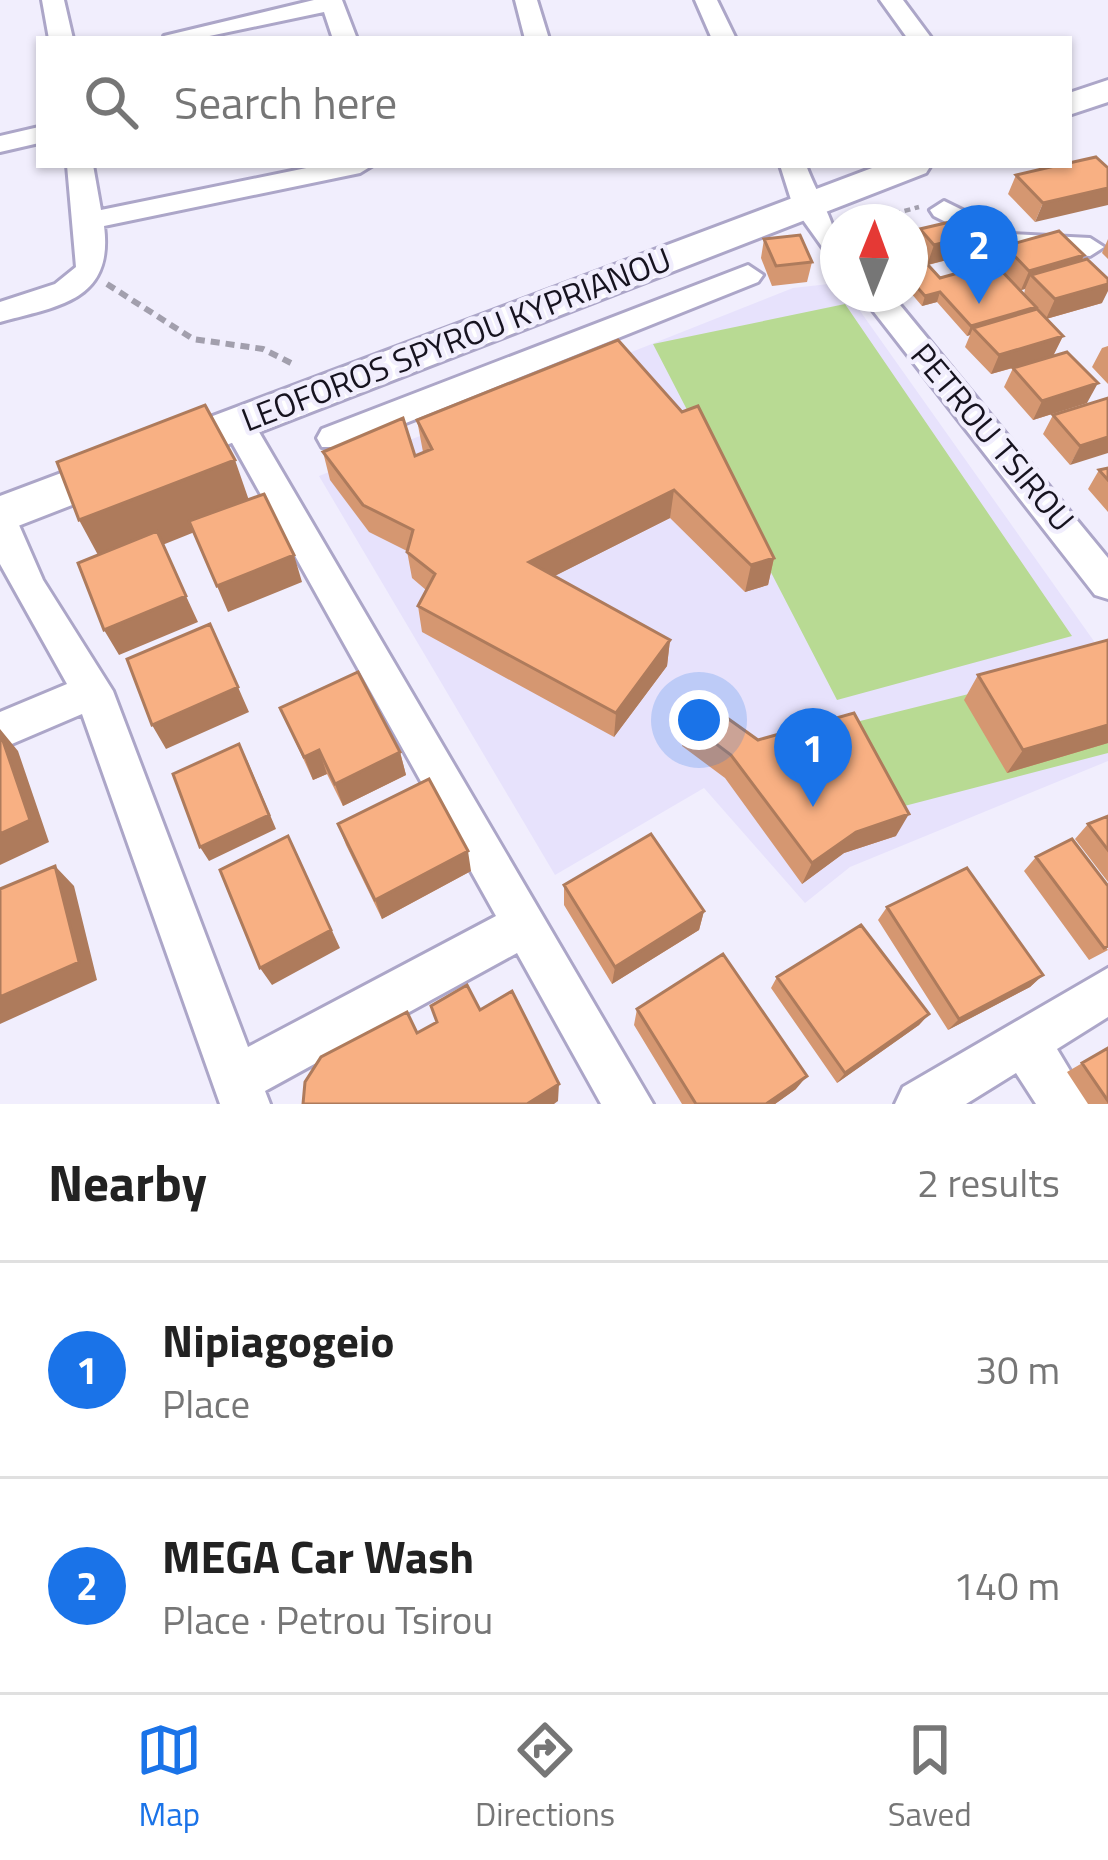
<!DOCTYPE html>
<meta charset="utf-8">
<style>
body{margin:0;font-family:"Titillium Web",sans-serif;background:#f2f2f2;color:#222}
.compass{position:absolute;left:820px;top:204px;width:108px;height:108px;border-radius:50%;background:#fff;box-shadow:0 3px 9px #0004;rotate:1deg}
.you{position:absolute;left:699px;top:720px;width:42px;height:42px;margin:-30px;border:9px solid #fff;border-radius:50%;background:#1a73e8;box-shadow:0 0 0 18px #1a73e833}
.badge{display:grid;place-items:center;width:78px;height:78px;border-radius:50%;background:#1a73e8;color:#fff;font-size:39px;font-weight:700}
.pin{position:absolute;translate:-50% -99px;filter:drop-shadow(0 3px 6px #0008)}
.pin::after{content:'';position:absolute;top:63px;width:42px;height:36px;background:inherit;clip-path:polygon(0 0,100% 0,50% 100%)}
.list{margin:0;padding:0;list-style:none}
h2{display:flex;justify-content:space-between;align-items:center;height:156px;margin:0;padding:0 48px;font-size:51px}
h2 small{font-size:39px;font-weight:400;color:#767676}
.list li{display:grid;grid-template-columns:78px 1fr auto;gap:36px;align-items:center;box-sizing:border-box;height:216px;padding:0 48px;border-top:3px solid #e0e0e0}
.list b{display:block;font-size:45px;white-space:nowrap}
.list p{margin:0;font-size:39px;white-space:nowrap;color:#767676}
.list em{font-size:39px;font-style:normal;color:#767676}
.icon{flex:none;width:66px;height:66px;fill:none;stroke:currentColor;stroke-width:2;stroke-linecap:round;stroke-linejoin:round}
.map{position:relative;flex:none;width:1108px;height:1104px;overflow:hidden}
.search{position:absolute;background:#fff;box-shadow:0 3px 9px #0004;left:36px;right:36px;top:36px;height:132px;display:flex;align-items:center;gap:30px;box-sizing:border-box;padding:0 42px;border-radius:0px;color:#767676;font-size:45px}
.sheet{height:588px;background:#fff}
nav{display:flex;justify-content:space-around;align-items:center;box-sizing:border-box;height:168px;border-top:3px solid #e0e0e0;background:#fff;font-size:33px;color:#767676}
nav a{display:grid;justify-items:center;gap:6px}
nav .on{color:#1a73e8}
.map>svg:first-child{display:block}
.built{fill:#e7e2fc}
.green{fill:#b8da93}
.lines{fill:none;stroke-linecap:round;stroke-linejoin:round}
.minor-casing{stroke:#aca6c8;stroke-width:6}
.major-casing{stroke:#aca6c8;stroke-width:6}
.path-far1{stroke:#a29fad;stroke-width:4.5;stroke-dasharray:6 4.5;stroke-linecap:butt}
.path{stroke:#a29fad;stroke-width:6;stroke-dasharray:9 6;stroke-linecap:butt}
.minor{fill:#fff;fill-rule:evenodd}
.major{fill:#fff;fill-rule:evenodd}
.wall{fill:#d59771}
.shaded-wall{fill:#ae7b5c}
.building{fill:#f8b083;stroke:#ae7b5c;stroke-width:3}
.labels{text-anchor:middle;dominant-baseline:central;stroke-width:9;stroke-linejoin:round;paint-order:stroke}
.street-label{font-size:33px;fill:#16131f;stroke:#f1eefd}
</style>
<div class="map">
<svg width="1108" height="1104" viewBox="0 0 1108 1104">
<rect width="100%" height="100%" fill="#f1eefd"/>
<path class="built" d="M838 283V294H848L1108 661V761L850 867 805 903 704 788 555 875 319 476 793 288Z"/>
<path class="green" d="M845 304 1072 636 837 700 653 344Z
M1094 663 1108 685V753L889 810 848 724Z"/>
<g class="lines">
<g class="minor-casing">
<path id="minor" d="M42 0H64L73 39H49Z
M314 0H342L357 39H333L324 12 195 39 164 36Z
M515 0H537L549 39H525Z
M695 0H717L736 39H712Z
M880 0H903L932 39H908Z
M39 127V143L0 152V136Z
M67 165H93L101 210 321 165H373L360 173 104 226C114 301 58 306 0 322V302L55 284 76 267Z
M780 165H806C818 198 838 223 838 258L828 255 793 206Z
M944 201 1011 234 1090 238 1104 247 1090 256 1005 252 934 216 930 210Z
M748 265 763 275 758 282 346 447H322L317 438 322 429Z
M860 294H891L1108 558V599L1095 595Z
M237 411 249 415 653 1104H601L517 953 265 1091 270 1104H220L82 714 0 749V712L67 684 0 564V505L12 509 43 580 113 691 248 1047 496 916 221 423Z
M1108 968V1017L1057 1049 1090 1104H1036L1016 1073 966 1104H895L903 1087Z"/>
</g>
<g class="major-casing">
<path id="major" d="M1108 80V102L1069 115V93Z
M880 165H931L926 173 0 533V496Z"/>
</g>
<path class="path-far1" d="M864 222 919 207"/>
<path class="path" d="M107 284 193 339 263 349 291 363"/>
<use href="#minor" class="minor"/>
<use href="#major" class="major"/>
</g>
<path class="wall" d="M1059 165 1035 222 1008 194 1016 175Z
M920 229 981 233 974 253 928 265 940 278 1024 294 1025 289 1021 290 997 266 1005 246 1084 255 1082 261 1102 303 1046 319 1063 336 1053 356 1087 403 1033 420 1004 387 1013 368 991 374 965 347 970 335 967 336 937 302 922 306 910 292V270L927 265 914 249Z
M764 239 812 262 807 282 772 286 761 258Z
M1108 239V259L1102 253Z
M618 340 774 558 768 585 745 592 670 518 554 576 670 640 667 666 614 737 422 632 418 606 426 590 412 578 407 551 369 532 330 480 323 452 415 456 423 452 417 420Z
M1108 346V384L1092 367 1102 348Z
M1108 398 1070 465 1043 434 1053 415Z
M1108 468V512L1088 489 1099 470Z
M1108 640V743L1007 773 964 700 978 675Z
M280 708 400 752 406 775 343 806 327 774 313 780Z
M687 722 758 740 896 836 844 853 802 884 725 778 682 746Z
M1108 816V882L1075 839 1088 824Z
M338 824 471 871 382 919 346 845Z
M1036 857 1108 950 1089 960 1024 871Z
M564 885 704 911 699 930 612 984 564 905Z
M887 907 1043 975 1030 987 948 1030 878 920Z
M777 977 929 1014 919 1025 837 1083 771 988Z
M637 1009 796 1089 775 1104H682L634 1025Z
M1108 1048V1104H1088L1067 1072Z"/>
<path class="shaded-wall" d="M1108 188V205L1035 222 1043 203Z
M981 233 974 253 927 265 934 245Z
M1084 255 1075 275H1031L1025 289 1021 290 1029 271Z
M1108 284V291L1102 303 1046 319 1055 299Z
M940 292 937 302 922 306 925 296Z
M1036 307 1032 317 973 328 970 335 967 336 971 326Z
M1063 336 1053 356 991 374 999 355Z
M1098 383 1087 403 1033 420 1042 401Z
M1108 437V453L1070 465 1080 446Z
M235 460 252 509 105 568 79 520Z
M674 490 670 518 529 589V562Z
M294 555 302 582 228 612 217 586Z
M774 558 768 585 745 592 751 565Z
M186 596 198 622 119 655 104 630Z
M670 640 667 666 614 737 616 713Z
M238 687 249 712 166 749 152 725Z
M1108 725V743L1007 773 1023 750Z
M0 729 18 751 49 842 0 865Z
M319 750 327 774 313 780 304 757Z
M400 752 406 775 343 806 335 784Z
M247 760 276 829 209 861 200 847Z
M909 814 896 836 844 853 802 884 812 863 856 832Z
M468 851 471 871 382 919 375 900Z
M298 857 340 948 272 985 260 968Z
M55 866 74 886 97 980 0 1024V997Z
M704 911 699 930 612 984 615 967Z
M1043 975 1030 987 948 1030 959 1019Z
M929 1014 919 1025 837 1083 845 1073Z
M807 1076 796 1089 775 1104H766Z
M559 1084 558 1101 554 1104H527Z"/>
<path class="building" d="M1096 157 1108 168V188L1043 203 1016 175 1059 165H1069V163Z
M967 218 981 233 934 245 920 229Z
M1059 231 1084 255 1029 271 1005 246Z
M800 235 812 262 776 266 764 239Z
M1087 259 1108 279V284L1055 299 1031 275Z
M994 263 1036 307 971 326 940 292 925 296 910 279V270L928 265 940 278Z
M1037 309 1063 336 999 355 973 328Z
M618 340 682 412 698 406 774 558 751 565 674 490 529 562 670 640 616 713 418 606 435 574 407 552 413 530 363 505 323 452 403 418 415 456 432 449 417 420Z
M1067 352 1098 383 1042 401 1013 368Z
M1108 398V437L1080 446 1053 415Z
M205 405 235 460 79 520 57 462Z
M1108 468V480L1099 470Z
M264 494 294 555 217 586 189 521Z
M157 531 186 596 104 630 78 563Z
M210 624 238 687 152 725 127 659Z
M1108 640V725L1023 750 978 675Z
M358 672 400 752 335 784 319 750 304 757 280 708Z
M702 700 758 740 854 713 909 814 856 832 812 863 731 755 687 722Z
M0 732 30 820 0 834Z
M239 744 269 815 200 847 173 774Z
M429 779 468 851 375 900 338 824Z
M1108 816V850L1088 824Z
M651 834 704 911 615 967 564 885Z
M288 836 331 930 260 968 220 870Z
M1072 839 1108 886V946L1104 948 1036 857Z
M55 866 79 962 0 997V889Z
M967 868 1043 975 959 1019 887 907Z
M861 925 929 1014 845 1073 777 977Z
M723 954 807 1076 766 1104H696L637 1009Z
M467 985 480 1010 512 991 559 1084 527 1104H303L305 1082 321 1057 407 1012 417 1033 437 1022 431 1006Z
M1108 1048V1101L1082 1063Z"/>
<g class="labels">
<g class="street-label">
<text transform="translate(456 339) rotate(-21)">LEOFOROS SPYROU KYPRIANOU</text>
<text transform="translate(993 437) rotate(50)">PETROU TSIROU</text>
</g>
</g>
</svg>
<svg class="compass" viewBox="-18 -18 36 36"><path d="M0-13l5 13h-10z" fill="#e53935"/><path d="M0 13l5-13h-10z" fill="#767676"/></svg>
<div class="you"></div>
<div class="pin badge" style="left:813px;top:807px">1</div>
<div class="pin badge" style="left:979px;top:304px">2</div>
<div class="search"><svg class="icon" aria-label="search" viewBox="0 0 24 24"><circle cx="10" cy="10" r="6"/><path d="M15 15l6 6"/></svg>Search here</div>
</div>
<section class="sheet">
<h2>Nearby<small>2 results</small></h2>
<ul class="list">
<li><span class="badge">1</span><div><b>Nipiagogeio</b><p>Place</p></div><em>30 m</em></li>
<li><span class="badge">2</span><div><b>MEGA Car Wash</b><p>Place · Petrou Tsirou</p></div><em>140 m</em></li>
</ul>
</section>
<nav>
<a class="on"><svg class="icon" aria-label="map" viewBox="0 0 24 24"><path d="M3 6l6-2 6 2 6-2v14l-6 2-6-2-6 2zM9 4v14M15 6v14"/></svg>Map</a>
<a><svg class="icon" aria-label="directions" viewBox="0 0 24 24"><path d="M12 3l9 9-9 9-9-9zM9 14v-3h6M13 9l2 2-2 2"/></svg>Directions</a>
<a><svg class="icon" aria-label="saved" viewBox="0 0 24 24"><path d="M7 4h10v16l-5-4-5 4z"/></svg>Saved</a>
</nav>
